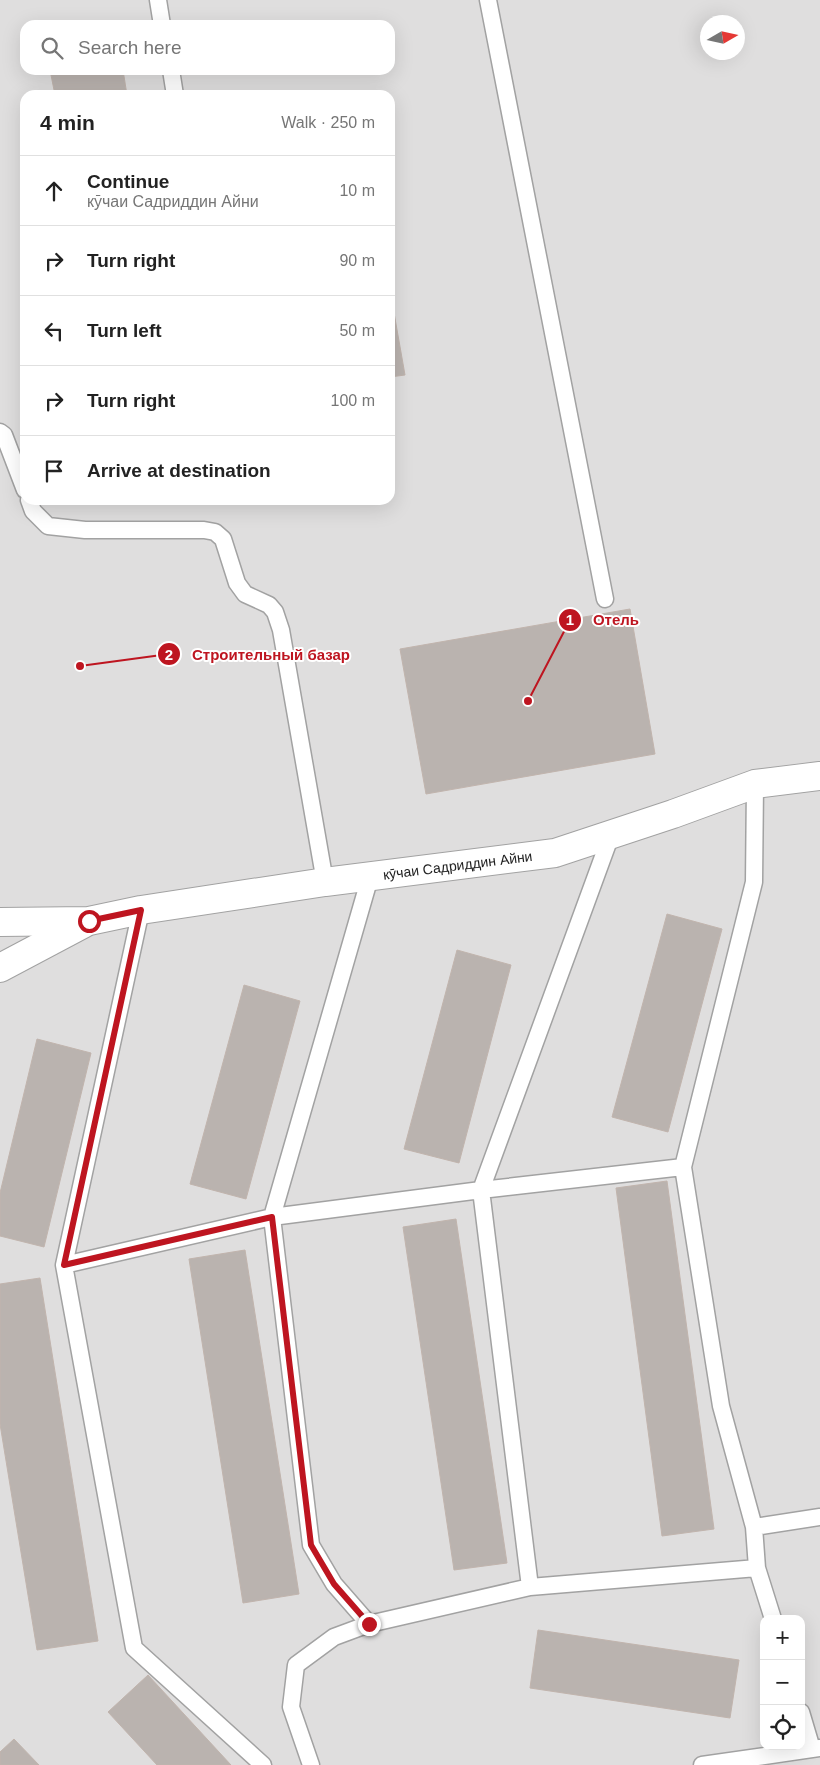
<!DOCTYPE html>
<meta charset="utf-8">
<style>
body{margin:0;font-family:Arial,sans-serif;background:#f2f2f2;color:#222}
.controls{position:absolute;right:15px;bottom:15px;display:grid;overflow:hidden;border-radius:10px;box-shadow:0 5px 20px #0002}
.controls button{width:45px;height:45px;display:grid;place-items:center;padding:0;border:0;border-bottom:1px solid #e0e0e0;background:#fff;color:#222;font:25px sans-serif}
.compass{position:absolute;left:700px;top:15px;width:45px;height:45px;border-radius:50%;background:#fff;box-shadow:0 5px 20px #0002;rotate:81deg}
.stop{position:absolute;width:15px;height:15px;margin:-11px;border:4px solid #be1520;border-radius:50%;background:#fff}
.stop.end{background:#be1520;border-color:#fff;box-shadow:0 1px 5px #0008}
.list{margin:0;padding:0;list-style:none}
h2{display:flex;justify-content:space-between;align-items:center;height:65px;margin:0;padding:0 20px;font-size:21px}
h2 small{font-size:16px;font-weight:400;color:#767676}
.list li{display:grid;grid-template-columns:32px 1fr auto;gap:15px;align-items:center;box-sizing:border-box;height:70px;padding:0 20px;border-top:1px solid #e0e0e0}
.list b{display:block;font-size:19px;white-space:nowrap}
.list p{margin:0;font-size:16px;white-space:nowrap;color:#767676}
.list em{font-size:16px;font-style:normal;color:#767676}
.icon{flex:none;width:28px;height:28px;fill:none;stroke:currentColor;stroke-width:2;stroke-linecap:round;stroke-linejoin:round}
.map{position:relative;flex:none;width:820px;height:1765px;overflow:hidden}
.search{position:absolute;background:#fff;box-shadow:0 5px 20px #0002;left:20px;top:20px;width:375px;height:55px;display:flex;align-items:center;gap:12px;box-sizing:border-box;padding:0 18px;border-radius:15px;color:#767676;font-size:19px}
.panel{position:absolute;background:#fff;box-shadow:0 5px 20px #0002;left:20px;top:90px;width:375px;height:415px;border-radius:15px}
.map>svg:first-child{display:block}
.residential{fill:#dfdede;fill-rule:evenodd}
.building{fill:#bab3af;stroke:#c1b4ad}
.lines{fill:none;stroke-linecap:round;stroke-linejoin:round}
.lane-casing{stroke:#a2a2a2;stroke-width:19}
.street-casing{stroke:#a2a2a2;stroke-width:30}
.lane{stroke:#fff;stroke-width:16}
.street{stroke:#fff;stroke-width:28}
.route{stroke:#be1520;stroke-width:6}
.labels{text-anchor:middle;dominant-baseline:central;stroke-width:4;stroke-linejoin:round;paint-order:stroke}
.street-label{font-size:14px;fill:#212121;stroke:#fff}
.leader{fill:none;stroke:#be1520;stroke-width:2}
.callout-dot{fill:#be1520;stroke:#fff;stroke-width:2}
.mark-label{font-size:15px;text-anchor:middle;font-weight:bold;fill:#fff}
.callout-label{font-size:15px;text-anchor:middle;font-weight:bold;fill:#be1520;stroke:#fff;stroke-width:4;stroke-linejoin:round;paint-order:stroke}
</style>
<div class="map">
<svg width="820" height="1765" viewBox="0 0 820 1765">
<rect width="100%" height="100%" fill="#f1eee9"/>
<path class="residential" d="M0 0H820V1765H0ZM708 22H738V52H708ZM25 25H390V70H25ZM25 95H390V500H25ZM764 1619H801V1746H764Z"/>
<path class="building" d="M50 70H123L127 95H55Z
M393 307 405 375 390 377V308Z
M630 609 655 754 426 794 400 649Z
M667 914 722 929 668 1132 612 1117Z
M457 950 511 965 459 1163 404 1149Z
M244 985 300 1001 246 1199 190 1184Z
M37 1039 91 1053 44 1247 0 1236V1193Z
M667 1181 714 1529 662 1536 616 1188Z
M456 1219 507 1563 454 1570 403 1227Z
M245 1250 299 1594 243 1603 189 1259Z
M40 1278 98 1641 37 1650 0 1424V1284Z
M538 1630 739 1660 730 1718 530 1688Z
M148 1675 231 1765H157L108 1712Z
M14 1739 39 1765H0V1752Z"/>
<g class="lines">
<g class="lane-casing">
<path id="lane" d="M158 0 162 25
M488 0 605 599
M171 70 175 95
M0 432 4 435 25 490
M29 500 33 511 48 526 85 530H204L215 532 223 539 237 583 245 594 269 605 275 612 281 630 325 882
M755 784 754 882 683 1167 721 1406 754 1527 757 1568 773 1619
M141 910 64 1265 134 1648 263 1765
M64 1265 272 1217 481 1190 683 1167
M754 1527 820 1517
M530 1587 481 1190 611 835
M369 1624 334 1584 311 1545 272 1217 370 877
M801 1712 812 1749
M311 1765 291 1707 296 1665 334 1637 369 1624 530 1587 757 1568
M702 1765 820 1748"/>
</g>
<g class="street-casing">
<g id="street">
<path id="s1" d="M0 922 89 921 141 910 325 882 555 853 673 814 755 784 820 776"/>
<path d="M0 968 83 924"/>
</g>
</g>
<use href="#lane" class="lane"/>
<use href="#street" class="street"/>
</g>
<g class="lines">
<path class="route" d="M89 921 141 910 64 1265 272 1217 311 1545 334 1584 369 1624"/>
</g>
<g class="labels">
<g class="street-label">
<text stroke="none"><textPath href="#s1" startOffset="462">кӯчаи Садриддин Айни</textPath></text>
</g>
</g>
<path class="leader" d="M528 701L570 620M80 666L169 654"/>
<g class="callout-dot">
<circle cx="528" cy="701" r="5"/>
<circle cx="80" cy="666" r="5"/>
<circle cx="570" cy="620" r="12"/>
<circle cx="169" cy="654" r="12"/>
</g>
<g class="mark-label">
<text x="570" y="625">1</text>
<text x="169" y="660">2</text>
</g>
<g class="callout-label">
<text x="616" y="625">Отель</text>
<text x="271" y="660">Строительный базар</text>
</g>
</svg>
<div class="controls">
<button>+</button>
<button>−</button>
<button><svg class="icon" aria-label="locate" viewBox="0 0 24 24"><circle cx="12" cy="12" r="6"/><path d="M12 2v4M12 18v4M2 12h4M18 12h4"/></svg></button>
</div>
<svg class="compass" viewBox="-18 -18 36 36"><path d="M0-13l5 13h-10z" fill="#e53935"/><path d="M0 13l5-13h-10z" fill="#767676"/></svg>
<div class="stop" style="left:89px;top:921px"></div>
<div class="stop end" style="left:369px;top:1624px"></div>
<div class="search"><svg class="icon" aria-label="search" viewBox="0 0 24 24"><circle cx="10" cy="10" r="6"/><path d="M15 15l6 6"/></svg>Search here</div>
<section class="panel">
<h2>4 min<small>Walk · 250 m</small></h2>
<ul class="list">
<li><svg class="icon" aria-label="ahead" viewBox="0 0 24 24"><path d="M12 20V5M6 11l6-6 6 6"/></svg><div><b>Continue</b><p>кӯчаи Садриддин Айни</p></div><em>10 m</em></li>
<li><svg class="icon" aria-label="right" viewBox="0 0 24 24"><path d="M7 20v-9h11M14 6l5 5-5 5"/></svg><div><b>Turn right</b></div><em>90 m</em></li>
<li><svg class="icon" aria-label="left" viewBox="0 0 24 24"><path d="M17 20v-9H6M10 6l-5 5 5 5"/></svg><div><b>Turn left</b></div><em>50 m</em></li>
<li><svg class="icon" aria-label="right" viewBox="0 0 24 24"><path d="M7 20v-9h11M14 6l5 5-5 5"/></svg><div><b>Turn right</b></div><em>100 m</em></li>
<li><svg class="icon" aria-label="arrive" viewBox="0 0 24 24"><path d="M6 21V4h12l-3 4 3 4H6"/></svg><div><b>Arrive at destination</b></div></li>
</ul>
</section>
</div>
